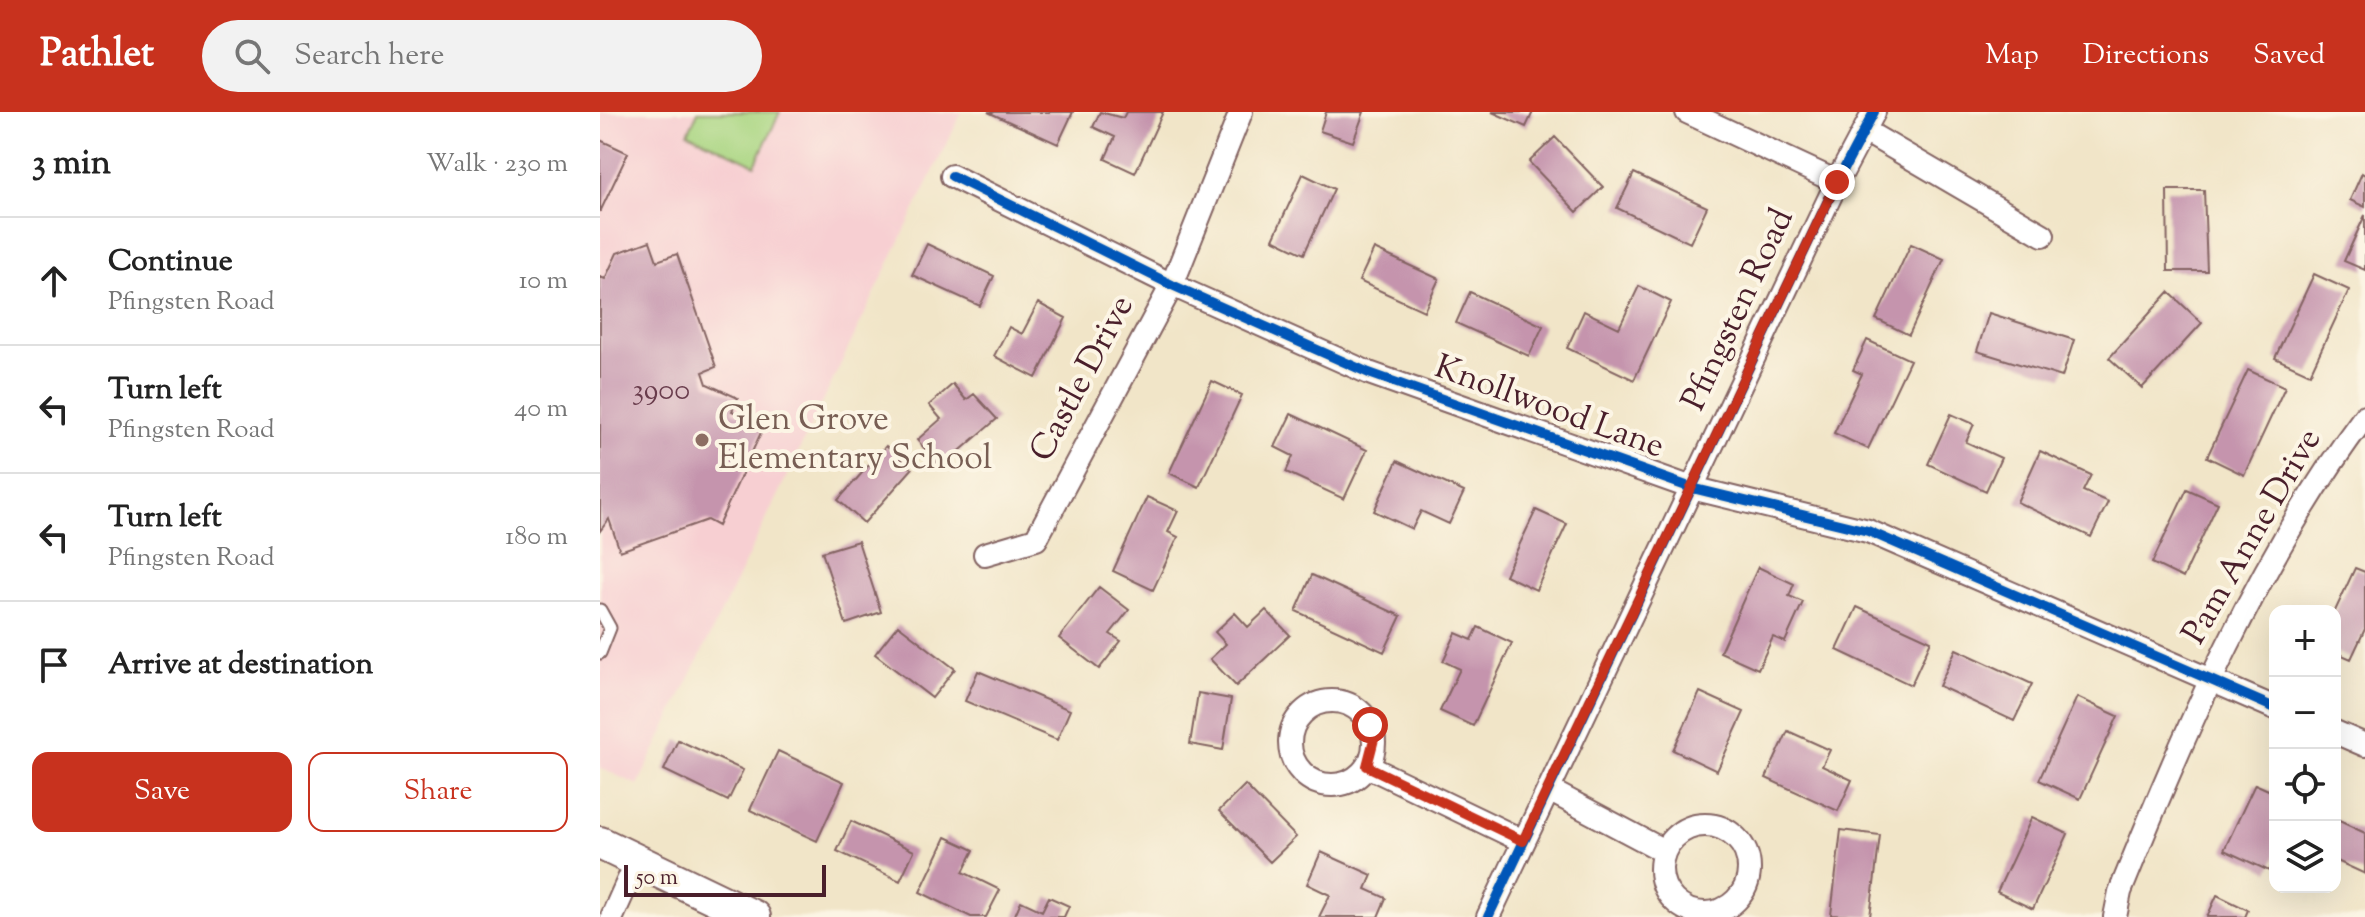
<!DOCTYPE html>
<meta charset="utf-8">
<style>
body{margin:0;font-family:"Sorts Mill Goudy",serif;background:#f2f2f2;color:#222}
.controls{position:absolute;right:24px;bottom:24px;display:grid;overflow:hidden;border-radius:16px;box-shadow:0 8px 32px #0002}
.controls button{width:72px;height:72px;display:grid;place-items:center;padding:0;border:0;border-bottom:2px solid #e0e0e0;background:#fff;color:#222;font:40px sans-serif}
.scale{position:absolute;left:24px;bottom:20px;width:202px;box-sizing:border-box;padding-left:8px;border:4px solid #4a1f2b;border-top:0;font-size:22px;line-height:28px;white-space:nowrap;color:#4a1f2b;-webkit-text-stroke:6px #fcf5e5;paint-order:stroke}
.stop{position:absolute;width:24px;height:24px;margin:-18px;border:6px solid #c8321e;border-radius:50%;background:#fff}
.stop.end{background:#c8321e;border-color:#fff;box-shadow:0 2px 8px #0008}
.list{margin:0;padding:0;list-style:none}
h2{display:flex;justify-content:space-between;align-items:center;height:104px;margin:0;padding:0 32px;font-size:34px}
h2 small{font-size:26px;font-weight:400;color:#767676}
.list li{display:grid;grid-template-columns:52px 1fr auto;gap:24px;align-items:center;box-sizing:border-box;height:128px;padding:0 32px;border-top:2px solid #e0e0e0}
.list b{display:block;font-size:30px;white-space:nowrap}
.list p{margin:0;font-size:26px;white-space:nowrap;color:#767676}
.list em{font-size:26px;font-style:normal;color:#767676}
.actions{display:flex;gap:16px;padding:24px 32px}
.actions a{flex:1;padding:18px 0;border:2px solid #c8321e;border-radius:16px;text-align:center;font-size:28px;color:#c8321e}
.actions .main{background:#c8321e;color:#fff}
.icon{flex:none;width:44px;height:44px;fill:none;stroke:currentColor;stroke-width:2;stroke-linecap:round;stroke-linejoin:round}
.map{position:relative;flex:none;width:1765px;height:805px;overflow:hidden}
header{display:flex;align-items:center;gap:48px;box-sizing:border-box;height:112px;padding:0 40px;background:#c8321e;color:#fff}
header strong{font-size:38px}
nav{display:flex;gap:44px;margin-inline-start:auto;font-size:28px}
.search{width:560px;height:72px;background:#f2f2f2;display:flex;align-items:center;gap:20px;box-sizing:border-box;padding:0 28px;border-radius:44px;color:#767676;font-size:30px}
main{display:flex}
aside{flex:1;background:#fff}
.map>svg:first-child{display:block}
.built{fill:#f7cfd2}
.green{fill:#a9d581;stroke:#7a7a56;stroke-width:2}
.building{fill:#c594ad}
.lines{fill:none;stroke-linecap:round;stroke-linejoin:round}
.lane-casing{stroke:#846462;stroke-width:15}
.street-casing{stroke:#846462;stroke-width:26}
.secondary-casing{stroke:#846462;stroke-width:36}
.lane{stroke:#fff;stroke-width:11}
.street{stroke:#fff;stroke-width:22}
.secondary{stroke:#fff;stroke-width:32}
.cycleway-casing{stroke:#fcf5e5;stroke-width:15}
.cycleway{stroke:#0057b8;stroke-width:10}
.route{stroke:#c8321e;stroke-width:10}
.education-dot{fill:#8d6e63;stroke:#fcf5e5;stroke-width:3}
.labels{text-anchor:middle;dominant-baseline:central;stroke-width:8;stroke-linejoin:round;paint-order:stroke}
.number-label{font-size:30px;fill:#693c4c}
.street-label{font-size:34px;fill:#4a1f2b;stroke:#fcf5e5}
.education-label{font-size:34px;fill:#785e54;stroke:#fcf5e5;text-anchor:start}
</style>
<header>
<strong>Pathlet</strong>
<div class="search"><svg class="icon" aria-label="search" viewBox="0 0 24 24"><circle cx="10" cy="10" r="6"/><path d="M15 15l6 6"/></svg>Search here</div>
<nav><a>Map</a><a>Directions</a><a>Saved</a></nav>
</header>
<main>
<aside>
<h2>3 min<small>Walk · 230 m</small></h2>
<ul class="list">
<li><svg class="icon" aria-label="ahead" viewBox="0 0 24 24"><path d="M12 20V5M6 11l6-6 6 6"/></svg><div><b>Continue</b><p>Pfingsten Road</p></div><em>10 m</em></li>
<li><svg class="icon" aria-label="left" viewBox="0 0 24 24"><path d="M17 20v-9H6M10 6l-5 5 5 5"/></svg><div><b>Turn left</b><p>Pfingsten Road</p></div><em>40 m</em></li>
<li><svg class="icon" aria-label="left" viewBox="0 0 24 24"><path d="M17 20v-9H6M10 6l-5 5 5 5"/></svg><div><b>Turn left</b><p>Pfingsten Road</p></div><em>180 m</em></li>
<li><svg class="icon" aria-label="arrive" viewBox="0 0 24 24"><path d="M6 21V4h12l-3 4 3 4H6"/></svg><div><b>Arrive at destination</b></div></li>
</ul>
<div class="actions"><a class="main">Save</a><a>Share</a></div>
</aside>
<div class="map">
<svg width="1765" height="805" viewBox="0 0 1765 805">
<rect width="100%" height="100%" fill="#fcf5e5"/>
<filter id="ink" filterUnits="userSpaceOnUse"><feTurbulence type="fractalNoise" baseFrequency=".0125" numOctaves="2"/><feDisplacementMap in="SourceGraphic" scale="16" xChannelSelector="R" yChannelSelector="G"/><feConvolveMatrix kernelMatrix="1 2 1 2 8 2 1 2 1" color-interpolation-filters="sRGB"/></filter>
<filter id="wash" filterUnits="userSpaceOnUse"><feTurbulence type="fractalNoise" baseFrequency=".006" numOctaves="4" result="noise"/><feDisplacementMap in="SourceGraphic" scale="32" xChannelSelector="R" yChannelSelector="G"/><feGaussianBlur stdDeviation="1.8" result="paint"/><feColorMatrix in="noise" values="0 0 0 0 0 0 0 0 0 0 0 0 0 0 0 0 0 1.4 0 .05"/><feComposite in="paint" operator="in"/></filter>
<g filter="url(#wash)">
<rect width="100%" height="100%" fill="#f1e5c8"/>
<path class="built" d="M0 0H362L38 673 0 656Z"/>
<path class="green" d="M98 0H180L155 53 88 21Z"/>
<g id="blocks">
<path class="building" d="M388 0H473L458 32Z
M500 0 523 6 526 0H563L535 61 505 47 515 25 493 15Z
M726 0H764L753 30 720 19Z
M892 0H933L926 15Z
M955 25 1003 75 977 100 929 50Z
M0 28 28 41 0 100Z
M1034 61 1107 95 1090 131 1017 96Z
M1762 61 1765 63V95L1750 88Z
M703 62 734 77 704 142 673 127Z
M1567 78H1604L1607 159H1568Z
M1765 103V158L1744 149Z
M50 129 57 149 77 142 116 255 103 260 107 272 138 286 132 299 164 314 118 414 107 408 20 439 9 407 0 419V165L5 167 17 141Z
M327 132 394 164 380 194 312 163Z
M1311 132 1344 147 1309 223 1276 207Z
M774 137 839 167 824 199 759 169Z
M1714 162 1749 178 1710 262 1675 246Z
M1039 174 1071 190 1034 268 967 236 984 199 1019 216Z
M870 180 943 214 929 244 856 211Z
M1569 180 1602 211 1542 276 1509 246Z
M438 191 466 206 436 266 394 244 409 215 422 222Z
M1389 201 1474 228 1462 265 1377 239Z
M1267 228 1310 248 1268 337 1234 321 1262 262 1253 258Z
M1648 258 1685 275 1644 363 1607 345Z
M612 269 642 283 599 375 569 361Z
M353 272 366 288 374 282 397 307 341 355 317 328 341 307 329 293Z
M691 302 767 338 744 387 686 360 693 344 675 335Z
M1351 302 1374 312 1366 330 1401 346 1386 379 1328 352Z
M286 334 312 357 264 411 238 388Z
M1440 339 1491 363 1483 379 1508 390 1491 425 1417 390Z
M797 349 864 380 849 412 821 399 812 417 774 399Z
M1587 377 1618 391 1583 466 1552 451Z
M547 385 578 399 568 420 578 425 553 478 513 459Z
M936 398 967 412 936 478 905 463Z
M258 429 281 500 246 512 222 440Z
M1158 455 1194 472 1189 484 1203 490 1185 530 1173 525 1158 557 1120 540Z
M1755 456 1765 460V517L1751 547 1735 540V499Z
M712 463 801 504 784 540 696 499Z
M499 475 529 498 510 522 521 529 499 557 459 526Z
M1257 495 1331 529 1311 573 1237 538Z
M666 498 690 523 636 574 610 547 626 532 615 520 635 501 648 515Z
M298 513 355 557 332 586 275 542Z
M878 515 912 531 873 614 840 599 860 557 843 549 856 521 872 528Z
M1356 537 1432 572 1414 609 1339 574Z
M378 559 470 598 457 628 365 589Z
M1100 580 1144 600 1117 659 1073 638Z
M598 581 631 587 623 638 590 632Z
M1477 585 1518 604 1480 687 1439 668Z
M1188 619 1230 638 1222 654 1252 668 1238 699 1166 666Z
M78 628 143 658 128 689 64 658Z
M178 639 244 670 217 729 150 698Z
M1655 672 1675 681V746L1669 759 1624 738Z
M645 673 696 725 670 750 619 699Z
M1432 705 1468 722 1433 797 1397 780Z
M1735 707 1765 721V762L1735 748Z
M251 709 314 739 300 769 237 739Z
M1241 718 1280 723 1270 805 1231 803Z
M346 725 374 738 363 760 400 778 386 805H371L320 780Z
M721 740 772 763 766 777 786 786 778 805H719L730 783 707 772Z
M1617 783 1648 798 1645 805H1607Z
M449 785 469 794 464 805H414L421 789 442 799Z"/>
</g>
</g>
<g filter="url(#ink)">
<use href="#blocks" fill-opacity="0" stroke="#846462" stroke-width="2"/>
<g class="lines">
<g class="lane-casing">
<path id="lane" d="M0 498 10 516 0 541"/>
</g>
<g class="street-casing">
<path id="street" d="M1087 0 1237 70
M1265 19 1443 123
M352 64 572 173 769 261 1092 376 1268 419 1675 596
M385 442 436 427 572 173 641 0
M690 631a42 42 0 1 1 84 0a42 42 0 1 1-84 0Z
M1735 620 1765 633
M767 654 923 729
M949 678 1064 739
M1061 757a44 44 0 1 1 88 0a44 44 0 1 1-88 0Z
M12 805 37 749
M888 805 1237 70 1274 0
M1515 805 1520 780C1585 618 1659 445 1765 304"/>
</g>
<g class="secondary-casing">
<path id="secondary" d="M0 731 154 805"/>
</g>
<use href="#lane" class="lane"/>
<use href="#street" class="street"/>
<use href="#secondary" class="secondary"/>
<g class="cycleway-casing">
<path id="cycleway" d="M352 64 572 173 769 261 1092 376 1268 419 1675 596
M888 805 1237 70 1274 0"/>
</g>
<use href="#cycleway" class="cycleway"/>
</g>
</g>
<g class="lines" filter="url(#ink)">
<path class="route" d="M770 613 774 627 767 654 923 729 1237 70"/>
</g>
<circle class="education-dot" cx="102" cy="328" r="8"/>
<g class="labels">
<g class="number-label">
<text x="61" y="279">3900</text>
</g>
<g class="street-label">
<text transform="translate(1139 198) rotate(-65)">Pfingsten Road</text>
<text transform="translate(483 267) rotate(-62)">Castle Drive</text>
<text transform="translate(949 296) rotate(20)">Knollwood Lane</text>
<text transform="translate(1653 425) rotate(-60)">Pam Anne Drive</text>
</g>
<g class="education-label">
<text x="118" y="308">Glen Grove<tspan x="118" dy="39">Elementary School</tspan></text>
</g>
</g>
</svg>
<div class="controls">
<button>+</button>
<button>−</button>
<button><svg class="icon" aria-label="locate" viewBox="0 0 24 24"><circle cx="12" cy="12" r="6"/><path d="M12 2v4M12 18v4M2 12h4M18 12h4"/></svg></button>
<button><svg class="icon" aria-label="layers" viewBox="0 0 24 24"><path d="M12 4l9 5-9 5-9-5zM3 14l9 5 9-5"/></svg></button>
</div>
<div class="scale">50 m</div>
<div class="stop" style="left:770px;top:613px"></div>
<div class="stop end" style="left:1237px;top:70px"></div>
</div>
</main>
